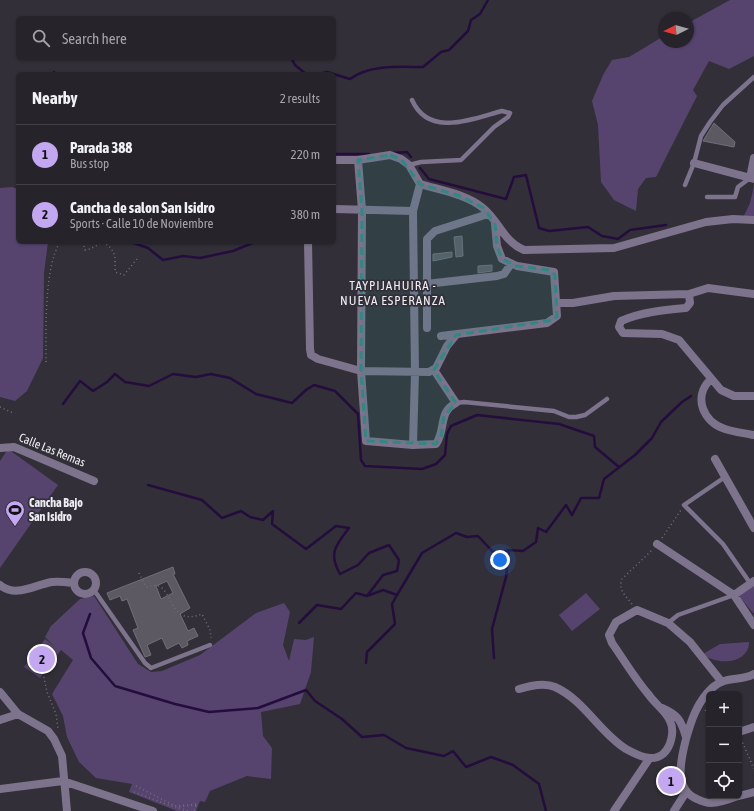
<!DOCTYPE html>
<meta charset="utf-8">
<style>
body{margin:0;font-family:"Asap Condensed",sans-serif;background:#322f36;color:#f1f3f6}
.controls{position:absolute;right:12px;bottom:12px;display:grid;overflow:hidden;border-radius:6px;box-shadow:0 1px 3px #0004}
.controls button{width:36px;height:36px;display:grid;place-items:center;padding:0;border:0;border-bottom:1px solid #424047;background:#26232a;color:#f1f3f6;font:20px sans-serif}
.compass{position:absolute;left:658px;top:12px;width:36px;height:36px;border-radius:50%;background:#26232a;box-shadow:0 1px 3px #0004;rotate:264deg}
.you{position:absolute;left:500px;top:560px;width:14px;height:14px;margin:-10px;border:3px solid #fff;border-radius:50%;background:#1a73e8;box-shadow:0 0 0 6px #1a73e833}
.badge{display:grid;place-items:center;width:26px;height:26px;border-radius:50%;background:#c4a7f1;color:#111;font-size:13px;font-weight:700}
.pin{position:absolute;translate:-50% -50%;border:2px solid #fff;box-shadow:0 1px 4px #0006}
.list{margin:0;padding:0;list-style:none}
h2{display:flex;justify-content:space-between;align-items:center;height:52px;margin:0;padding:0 16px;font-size:17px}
h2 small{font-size:13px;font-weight:400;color:#a4a4a8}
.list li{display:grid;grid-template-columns:26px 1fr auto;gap:12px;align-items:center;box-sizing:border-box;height:60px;padding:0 16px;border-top:1px solid #424047}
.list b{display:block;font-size:15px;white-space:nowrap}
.list p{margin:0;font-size:13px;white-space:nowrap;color:#a4a4a8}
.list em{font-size:13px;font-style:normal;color:#a4a4a8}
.icon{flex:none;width:22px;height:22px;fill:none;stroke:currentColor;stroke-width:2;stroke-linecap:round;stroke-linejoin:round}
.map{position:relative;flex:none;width:754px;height:811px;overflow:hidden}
.search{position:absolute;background:#26232a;box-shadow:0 1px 3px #0004;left:16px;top:16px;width:320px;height:44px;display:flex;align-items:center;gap:10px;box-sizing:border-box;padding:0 14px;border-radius:6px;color:#a4a4a8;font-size:15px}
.panel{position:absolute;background:#26232a;box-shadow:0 1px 3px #0004;left:16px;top:72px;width:320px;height:172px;border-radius:6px}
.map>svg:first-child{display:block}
.green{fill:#56446f}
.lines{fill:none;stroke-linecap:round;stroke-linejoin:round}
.stream{stroke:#240d3d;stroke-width:2.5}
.building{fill:#5d5963;stroke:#726e79;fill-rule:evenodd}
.path{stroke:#716f77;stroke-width:1.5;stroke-dasharray:1 3;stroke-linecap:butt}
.service{stroke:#7d738c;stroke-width:4.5}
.minor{stroke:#7d738c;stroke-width:8}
.marked{fill:#318882;fill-opacity:0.2;stroke:#318882;stroke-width:3;stroke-dasharray:8 5;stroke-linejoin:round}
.labels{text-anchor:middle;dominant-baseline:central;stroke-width:3.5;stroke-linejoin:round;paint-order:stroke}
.street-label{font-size:12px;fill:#efedf3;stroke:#322f38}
.poi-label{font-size:12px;font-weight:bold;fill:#efedf3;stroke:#322f38;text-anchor:start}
.neighbourhood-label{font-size:13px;letter-spacing:1px;fill:#efedf3;stroke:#322f38}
</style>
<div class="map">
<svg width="754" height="811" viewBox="0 0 754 811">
<rect width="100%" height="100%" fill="#322f38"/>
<path class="green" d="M730 0H754V56L729 69 709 61 693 90 697 96 656 177 646 178 638 189 636 211 614 200 601 182 598 125 592 101 603 75 612 60 629 57 664 36V42H688V23Z
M754 186V221L741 222 750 203Z
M12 187 18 189V242H48L44 273 43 358 27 391 15 401 0 397V188Z
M8 449 58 485 0 568V461Z
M754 581V613H753L739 596Z
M586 593 600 609 572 631 559 615Z
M94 596 138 664 151 672 162 671 200 655 256 613 284 603 290 612 283 645 289 661 294 639 306 640 314 637 311 672 300 704 261 712 263 736 272 748 271 779 247 776 210 791 205 802 200 801 196 811H177L129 792 132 784 96 778 79 762 67 737 63 716 52 694 73 660 61 650 40 678 24 667 45 639 53 645 45 637 51 626 80 599Z
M749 642C749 664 717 666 703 654L720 644Z"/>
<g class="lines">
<path class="stream" d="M291 58 295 65 306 74
M53 74 54 72
M319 74 327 72 350 79C370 64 400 67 423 67L441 52 449 50 468 31 471 20 480 14 488 0
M392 153 407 152 411 157
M334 154H369
M420 168 429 179 506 199 514 177 526 175 539 228 549 231 588 227 602 236 618 239 630 230 666 225
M131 242 148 248 163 260 183 256 200 258 233 251 255 242
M63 404 80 381 93 391 107 382 115 374 125 382 149 386 173 374 196 377 211 374 230 378 256 394 292 403 306 390 314 385 335 391 358 414 361 460 365 466 422 469 436 464 445 455 447 434 451 426 477 415 559 424 594 436 595 447 619 467
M148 485 202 500 222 518 241 511 250 517 263 520 273 511 272 524 306 549 336 526 349 528C336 545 328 553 340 574L358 565 369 553 389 545 399 560 397 571 383 575 367 596
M90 614 83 633 91 658 115 686 175 704 209 712 258 708 306 690 315 701 342 719 362 737 384 735 406 748 444 756 453 751 466 767 491 757 513 765 539 784 546 811
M299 623 317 605 341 609 356 593 367 596 383 590 397 595 422 553 456 533 467 537 478 536 495 554 509 550 523 551 536 542 538 528 546 532 566 505 572 515 581 498H599L604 479 635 455 652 438 661 422 682 402 691 396
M494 658 492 629 506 577 509 550
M366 663 367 652 395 624 392 604 397 595"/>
</g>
<path class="building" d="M714 123 735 142 734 147 703 141Z
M462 236 463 256 456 257 454 237Z
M452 252V257L433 261V254Z
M492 265V271L478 273V266Z
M173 567 175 574H173L190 608 180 614 188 631 194 628 198 636 187 641 188 645 182 648 179 643 167 649 162 638 147 645 151 655 145 657 133 630 138 628 127 599 122 601 120 596 110 600 107 593ZM167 581 173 593 161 599 156 586Z"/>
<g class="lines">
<path class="path" d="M83 242 85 250 90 249 103 242C117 251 115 257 115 272L124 275 137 259
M46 362C46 331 44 268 60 242
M0 407 13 413
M662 538 681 510
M139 573 146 587C150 586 155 585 158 586 173 590 170 627 202 614L210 630 211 638
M632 604C625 595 618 590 622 579L652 550
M43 673 47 692 56 714 58 729
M705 710 709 713
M741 739 754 769
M136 786 175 806 197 804 194 811
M134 792 174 807 197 805
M179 808 188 811"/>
<path class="service" d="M409 165 421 162 461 160 494 127 508 117 510 113 502 111C472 119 429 138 412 100
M685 185 694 163 701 136 710 122 723 105 754 77
M707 197H735L738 187 750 178
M456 403 464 402 554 411 569 417H576L585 415 607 399
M725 477 684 505 723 544 750 583
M94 590 145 663 151 668 210 645
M668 623 678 615 734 595"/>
<path class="minor" d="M334 160H358L390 155 401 159 409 165 420 184C440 190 466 194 483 208 499 221 503 241 524 250L614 248 706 222 733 219 754 220
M358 160 362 210 361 371 366 441 413 445 436 444C446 430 438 412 456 403L434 370
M694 163 754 179
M750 178 754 158
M334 209 413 211
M308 242 310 349 311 355 318 359 361 371 429 372 436 368 447 346 456 335
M426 284 497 276 504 274 511 264
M689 294 690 303 686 308C664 310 641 312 621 321L619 327 623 333 662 334 679 340 721 390 734 396H754
M557 303H573L614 296 689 294 708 288 754 294
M427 328V239L435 231 488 214
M441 336 547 323 557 316 554 272 517 266 502 259 497 246 495 224
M710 380C693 397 703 422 725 429 734 432 744 433 753 435
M413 445 415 373 413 211 420 184
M0 448 14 447 94 481
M715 459 754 528
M657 544 734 595
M74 583a11 11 0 1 1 22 0a11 11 0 1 1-22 0Z
M754 581 734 595 754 625
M0 585C16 598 34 585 52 582 59 581 66 582 74 583
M519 689C530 686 544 682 555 687 584 700 600 733 626 749 637 755 652 763 663 754 671 747 675 731 670 721 666 711 655 704 649 695 635 679 624 660 612 643L609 635 616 622 637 610 668 623 690 642 721 681
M0 692 18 714 48 731 54 739 62 756 67 811
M662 708C678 715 681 720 686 737
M0 720 18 714
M739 732 754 727
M0 789 63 781 153 811
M738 796C730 799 720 803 711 803 706 803 701 801 697 799 673 789 681 759 686 739 691 721 697 702 712 688 726 675 740 682 754 674
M739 796 754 792
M614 811 649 759
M674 811 686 792"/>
</g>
<path class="marked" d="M390 155 401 159 420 184 460 196 484 208 495 224 497 246 502 259 517 266 550 270 555 275 557 316 554 320 456 335 434 370 456 403 444 416 441 437 436 444 366 441 361 371 362 210 358 160Z"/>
<defs>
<g id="stadium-pin" transform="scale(1)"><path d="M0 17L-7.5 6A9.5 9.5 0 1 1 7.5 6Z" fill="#c4a7f1" stroke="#322f38"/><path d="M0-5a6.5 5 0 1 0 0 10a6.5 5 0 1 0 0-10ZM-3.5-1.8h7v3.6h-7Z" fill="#111"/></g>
</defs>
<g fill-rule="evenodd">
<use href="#stadium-pin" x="15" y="510"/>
</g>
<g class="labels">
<g class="street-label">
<text transform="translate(52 450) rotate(22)">Calle Las Remas</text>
</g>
<g class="poi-label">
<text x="29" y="503">Cancha Bajo<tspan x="29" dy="14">San Isidro</tspan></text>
</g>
<g class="neighbourhood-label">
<text x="393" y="285">TAYPIJAHUIRA -<tspan x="393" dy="15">NUEVA ESPERANZA</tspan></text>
</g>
</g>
</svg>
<div class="controls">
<button>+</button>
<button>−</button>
<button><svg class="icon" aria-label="locate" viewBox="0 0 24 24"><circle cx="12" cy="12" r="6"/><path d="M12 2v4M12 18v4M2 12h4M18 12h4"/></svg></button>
</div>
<svg class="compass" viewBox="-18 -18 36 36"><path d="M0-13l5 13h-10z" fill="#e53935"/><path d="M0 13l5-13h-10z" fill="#a4a4a8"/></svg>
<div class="you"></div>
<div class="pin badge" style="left:671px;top:781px">1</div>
<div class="pin badge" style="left:42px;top:659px">2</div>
<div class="search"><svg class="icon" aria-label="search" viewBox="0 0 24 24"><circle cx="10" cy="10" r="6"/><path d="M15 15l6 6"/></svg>Search here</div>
<section class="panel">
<h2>Nearby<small>2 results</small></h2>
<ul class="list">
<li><span class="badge">1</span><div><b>Parada 388</b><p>Bus stop</p></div><em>220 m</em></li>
<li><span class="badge">2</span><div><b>Cancha de salon San Isidro</b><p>Sports · Calle 10 de Noviembre</p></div><em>380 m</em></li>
</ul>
</section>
</div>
